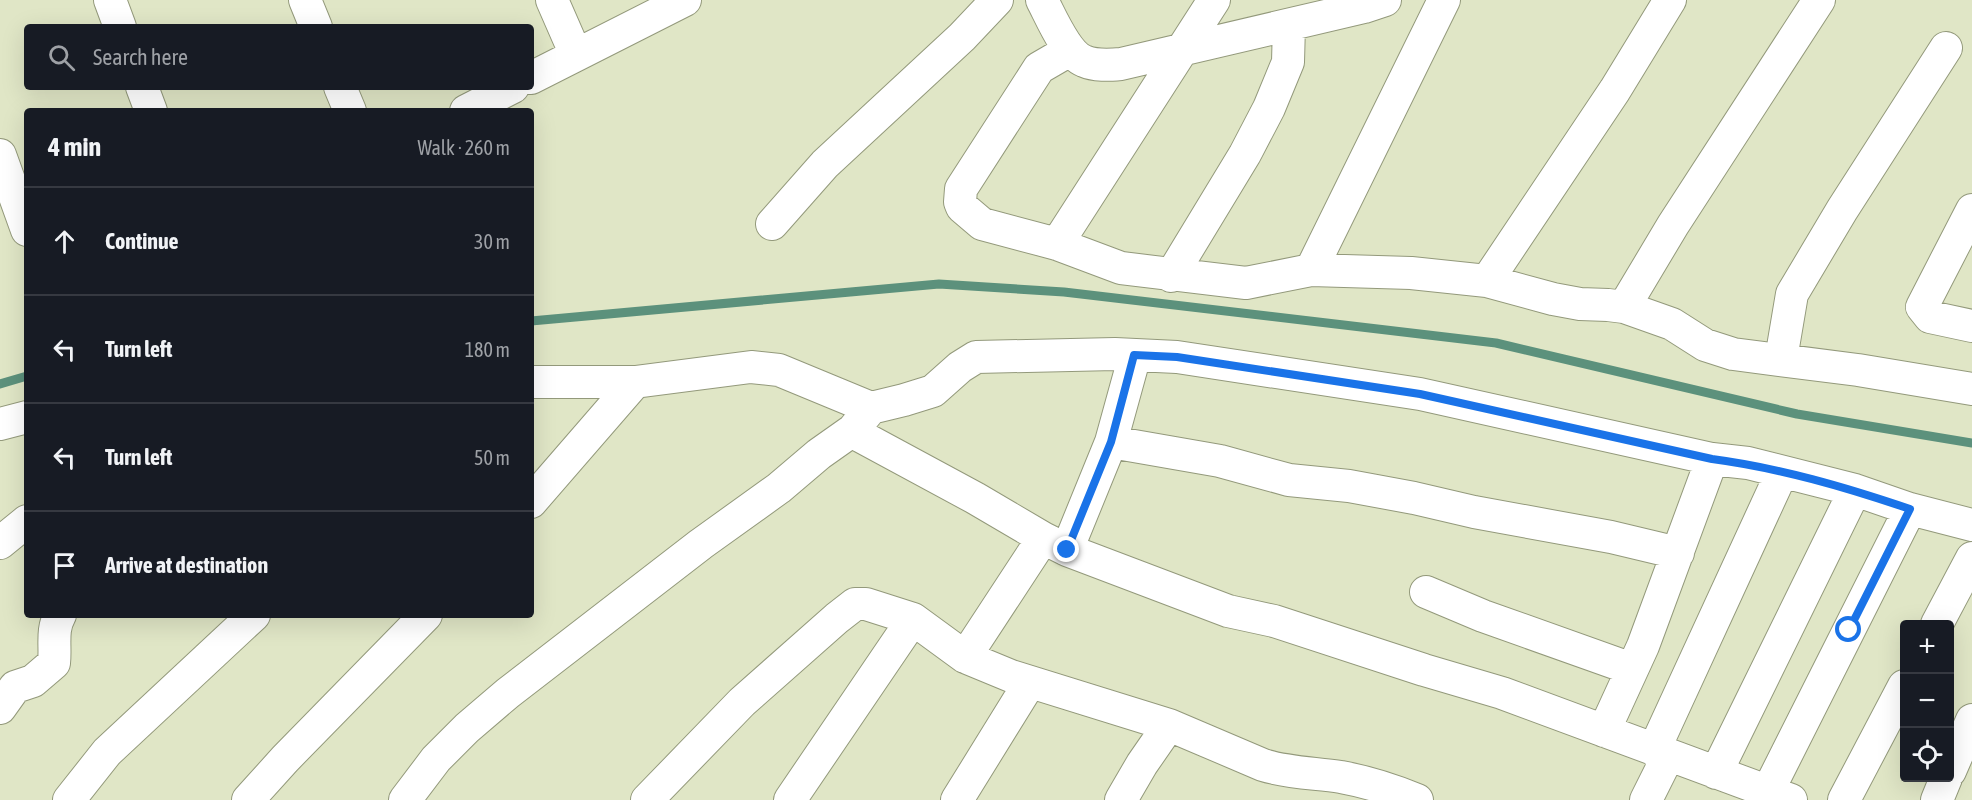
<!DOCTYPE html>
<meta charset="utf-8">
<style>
body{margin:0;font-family:"Asap Condensed",sans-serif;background:#242831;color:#f1f3f6}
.controls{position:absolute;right:18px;bottom:18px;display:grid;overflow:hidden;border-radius:6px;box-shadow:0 6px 24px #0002}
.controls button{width:54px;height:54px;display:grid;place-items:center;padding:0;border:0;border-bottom:2px solid #363941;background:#171b24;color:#f1f3f6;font:30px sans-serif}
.stop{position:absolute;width:18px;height:18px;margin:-14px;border:4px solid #1a73e8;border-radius:50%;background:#fff}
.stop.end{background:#1a73e8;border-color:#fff;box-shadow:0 2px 6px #0008}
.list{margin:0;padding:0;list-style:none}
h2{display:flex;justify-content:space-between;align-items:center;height:78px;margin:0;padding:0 24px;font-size:26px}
h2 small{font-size:20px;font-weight:400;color:#9ea1a6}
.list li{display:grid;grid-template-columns:39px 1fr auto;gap:18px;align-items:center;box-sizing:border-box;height:108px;padding:0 24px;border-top:2px solid #363941}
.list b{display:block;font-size:22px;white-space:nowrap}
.list em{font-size:20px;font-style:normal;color:#9ea1a6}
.icon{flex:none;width:33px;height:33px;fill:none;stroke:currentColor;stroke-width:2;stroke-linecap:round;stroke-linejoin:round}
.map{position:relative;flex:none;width:1972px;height:800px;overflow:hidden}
.search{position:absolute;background:#171b24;box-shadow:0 6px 24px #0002;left:24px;top:24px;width:510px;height:66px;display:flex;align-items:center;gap:15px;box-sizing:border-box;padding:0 21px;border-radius:6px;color:#9ea1a6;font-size:22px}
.panel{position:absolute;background:#171b24;box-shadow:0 6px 24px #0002;left:24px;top:108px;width:510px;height:510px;border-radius:6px}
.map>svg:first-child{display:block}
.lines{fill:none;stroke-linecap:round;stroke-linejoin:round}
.stream{stroke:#5c917c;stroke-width:9}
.minor-casing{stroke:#93997b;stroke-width:34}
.minor{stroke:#fff;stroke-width:32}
.route{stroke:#1a73e8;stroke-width:8}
</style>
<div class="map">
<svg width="1972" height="800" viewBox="0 0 1972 800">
<rect width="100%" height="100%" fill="#e0e6c6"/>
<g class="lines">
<path class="stream" d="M531 321 939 284 1064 292 1496 343 1797 414 1972 443
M0 384 27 376"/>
<g class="minor-casing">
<path id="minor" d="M110 0 120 27
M305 0 316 27
M552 0 576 55
M1042 0C1051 17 1066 54 1084 61 1095 66 1109 65 1121 64L1364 7 1385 0
M1070 50 1039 68 961 189 960 202 962 207 982 224 1057 244 1121 268 1246 283 1311 270 1411 273 1487 281 1553 299 1580 304 1608 305 1624 307 1672 324 1705 345 1733 354 1858 370 1972 389
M531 78 685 0
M142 87 151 111
M340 87 350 111
M466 111 513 87
M0 155 27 230
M1972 210 1922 307 1930 317 1972 326
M772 224 825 164 962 37 997 0
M1057 244 1214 0
M1311 270 1444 0
M1171 276 1245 154 1269 108 1288 62 1289 25
M1487 281 1615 90 1670 0
M1624 307 1673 225 1819 0
M1135 355 1111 442 1220 461 1289 480 1349 486 1414 498 1474 512 1611 537 1678 553
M1781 359 1792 294 1842 210 1946 48
M531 382H635L751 367 779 370 871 408 904 400 933 391 960 367 976 357 1115 354 1177 357 1420 394 1712 459 1748 463 1855 490 1910 509 1972 525
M0 424 27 417
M853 430 862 437 975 498 1043 538
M531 502 635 382
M0 543 27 521
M1067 550 1111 442
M1426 592 1483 616 1632 669
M1937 624 1972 558
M965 657 1011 676 1169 725 1263 765C1288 773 1315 773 1341 777 1368 782 1393 790 1417 800
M0 708 15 687 33 681 54 663C56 647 51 630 60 615
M1604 731 1643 646 1712 459
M1654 750 1782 472
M1950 771 1972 720
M1716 773 1855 490
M1768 791 1910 509
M69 800 107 752 254 615
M248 800 285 759 426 615
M405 800 436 759 467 728 508 693 701 544 779 488 819 454 853 430 871 408
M647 800 742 702 837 618 855 604H866L913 619 965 657 1043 538 1067 550 1228 611 1274 621 1424 670 1502 693 1791 800
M790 800 913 619
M957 800 1030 682
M1121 800 1142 764 1169 725
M1646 800 1668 756
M1844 800 1904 686
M1937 800 1946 778"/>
</g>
<use href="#minor" class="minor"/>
</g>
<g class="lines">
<path class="route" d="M1067 550 1111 442 1134 355 1177 357 1420 394 1712 459C1780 468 1845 487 1910 509L1849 630"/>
</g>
</svg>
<div class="controls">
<button>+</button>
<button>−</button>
<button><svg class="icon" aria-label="locate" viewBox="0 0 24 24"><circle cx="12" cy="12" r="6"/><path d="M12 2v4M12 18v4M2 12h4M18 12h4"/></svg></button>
</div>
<div class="stop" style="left:1849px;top:630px"></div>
<div class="stop end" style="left:1067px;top:550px"></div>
<div class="search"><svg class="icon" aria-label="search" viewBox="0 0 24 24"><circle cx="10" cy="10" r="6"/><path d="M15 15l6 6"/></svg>Search here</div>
<section class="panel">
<h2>4 min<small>Walk · 260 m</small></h2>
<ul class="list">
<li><svg class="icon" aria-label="ahead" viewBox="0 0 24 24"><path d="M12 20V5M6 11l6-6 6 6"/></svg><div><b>Continue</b></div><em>30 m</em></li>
<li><svg class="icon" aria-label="left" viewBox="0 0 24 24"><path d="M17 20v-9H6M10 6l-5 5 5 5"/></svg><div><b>Turn left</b></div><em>180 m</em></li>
<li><svg class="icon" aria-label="left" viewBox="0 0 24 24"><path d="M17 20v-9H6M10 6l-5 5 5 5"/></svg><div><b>Turn left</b></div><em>50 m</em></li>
<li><svg class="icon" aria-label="arrive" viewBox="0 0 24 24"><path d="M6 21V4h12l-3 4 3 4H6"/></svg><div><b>Arrive at destination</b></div></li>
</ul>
</section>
</div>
